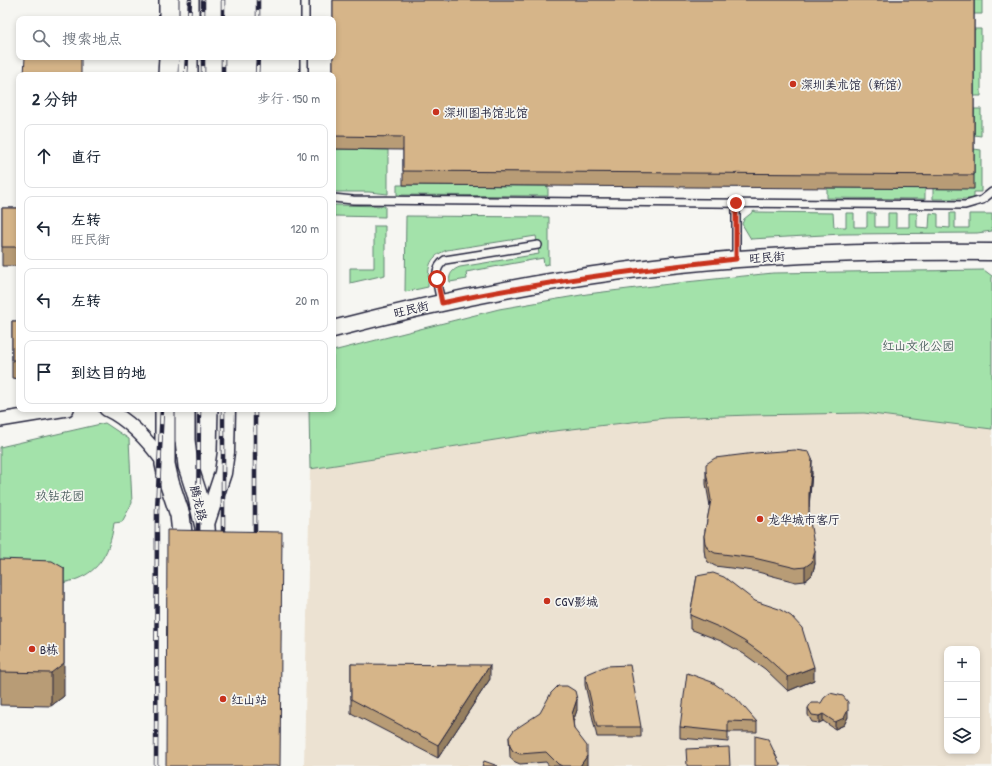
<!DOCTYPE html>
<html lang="zh">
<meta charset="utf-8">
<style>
body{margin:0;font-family:"Patrick Hand","LXGW WenKai TC",sans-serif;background:#f2f2f3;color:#1f2937}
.controls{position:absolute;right:12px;bottom:12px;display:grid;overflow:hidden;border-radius:8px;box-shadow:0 2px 6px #0003}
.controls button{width:36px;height:36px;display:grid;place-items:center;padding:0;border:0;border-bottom:1px solid #e0e1e3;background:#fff;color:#1f2937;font:20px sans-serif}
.stop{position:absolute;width:12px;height:12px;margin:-9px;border:3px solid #c8321e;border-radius:50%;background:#fff}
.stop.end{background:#c8321e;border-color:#fff;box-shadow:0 1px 4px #0008}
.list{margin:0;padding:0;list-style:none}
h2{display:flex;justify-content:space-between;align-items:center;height:52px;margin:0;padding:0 16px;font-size:17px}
h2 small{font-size:13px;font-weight:400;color:#747a83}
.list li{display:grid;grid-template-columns:26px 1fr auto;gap:12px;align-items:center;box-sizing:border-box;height:64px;margin:0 8px 8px;padding:0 8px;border:1px solid #e0e1e3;border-radius:8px}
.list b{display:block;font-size:15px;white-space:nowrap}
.list p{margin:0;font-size:13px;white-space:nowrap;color:#747a83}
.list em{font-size:13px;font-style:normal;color:#747a83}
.icon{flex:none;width:22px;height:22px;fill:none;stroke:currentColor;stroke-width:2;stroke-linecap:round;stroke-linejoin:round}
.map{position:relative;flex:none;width:992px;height:766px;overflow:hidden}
.search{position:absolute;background:#fff;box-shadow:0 2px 6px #0003;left:16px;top:16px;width:320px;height:44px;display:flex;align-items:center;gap:10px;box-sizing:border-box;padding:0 14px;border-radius:8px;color:#747a83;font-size:15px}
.panel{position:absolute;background:#fff;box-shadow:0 2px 6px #0003;left:16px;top:72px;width:320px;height:340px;border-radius:8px}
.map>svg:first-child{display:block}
.built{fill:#ece2d2;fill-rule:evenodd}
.green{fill:#a3e2aa;stroke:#628272}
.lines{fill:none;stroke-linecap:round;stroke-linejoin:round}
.service-casing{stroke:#22223b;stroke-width:10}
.minor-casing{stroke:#22223b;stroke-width:16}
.tertiary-casing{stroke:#22223b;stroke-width:19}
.secondary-casing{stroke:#22223b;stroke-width:22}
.service{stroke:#f6f6f2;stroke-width:7}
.minor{stroke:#f6f6f2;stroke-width:13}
.tertiary{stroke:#f6f6f2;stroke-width:16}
.secondary{stroke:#f6f6f2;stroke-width:19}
.rail-casing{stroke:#22223b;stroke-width:4.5}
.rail{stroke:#f6f6f2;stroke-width:3;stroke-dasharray:9;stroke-linecap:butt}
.wall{fill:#b89c76;stroke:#22223b}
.shaded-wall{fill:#967f60;stroke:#22223b}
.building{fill:#d6b589;stroke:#22223b}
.route{stroke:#c8321e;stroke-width:5}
.poi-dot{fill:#c8321e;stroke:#f6f6f2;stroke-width:1.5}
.labels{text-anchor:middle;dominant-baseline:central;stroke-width:3.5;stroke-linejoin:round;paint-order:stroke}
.poi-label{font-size:12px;fill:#22223b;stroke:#f6f6f2;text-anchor:start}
.street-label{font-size:12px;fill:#22223b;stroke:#f6f6f2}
.park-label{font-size:12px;fill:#495c5c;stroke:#f6f6f2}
</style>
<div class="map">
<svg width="992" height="766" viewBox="0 0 992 766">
<rect width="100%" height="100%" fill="#f6f6f2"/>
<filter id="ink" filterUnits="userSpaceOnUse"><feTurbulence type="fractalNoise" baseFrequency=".025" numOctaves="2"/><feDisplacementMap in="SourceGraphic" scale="8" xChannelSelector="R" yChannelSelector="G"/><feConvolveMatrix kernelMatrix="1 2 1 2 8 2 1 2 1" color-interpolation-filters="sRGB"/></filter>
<g filter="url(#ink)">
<path class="built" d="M864 413 992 429V766H304L310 469 546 432 666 418 751 415ZM947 649H977V751H947Z"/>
<path class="green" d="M974 0H982V14H974Z
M974 29H981V96H974Z
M974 109H981V136L974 135Z
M333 149 388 150V194L369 192H333Z
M974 149 981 150V192H974V199H933V188Z
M397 185 548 186V196L397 195Z
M827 188H925V199L827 198Z
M334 205 385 206V217L334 216Z
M754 211 756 212 833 213 834 227H846V213H854V227H867V213H875V227H888V213H896V227H909V213H917V227L929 228 930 213 938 214V227L950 228V213H955V228H969V214H992V231L977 233 842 234 751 239 742 224 744 219Z
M406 216 549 217V264L544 265 543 258 466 272 467 279 450 282C448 275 453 269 460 267L539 254 536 236 447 250C426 258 429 269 428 287L405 292Z
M374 226H385V275L350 283V268H374Z
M984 270 992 276V429L864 413 751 415 666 418 546 432 310 469 309 409H333V351L499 309 587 294 686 282 773 273Z
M105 423 129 439 132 503 122 522 114 523C105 593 55 584 0 586V447Z"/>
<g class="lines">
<g class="service-casing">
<path id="service" d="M305 19V0
M304 75V57
M333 198 353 200 965 205 982 200 992 192
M736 259V203
M441 303C439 288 430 270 445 260L538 245"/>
</g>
<g class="minor-casing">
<path id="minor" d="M106 409C130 420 150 443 165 464
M0 420 67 409"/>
</g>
<g class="tertiary-casing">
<path id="tertiary" d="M333 329C466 294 601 269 738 259 823 253 907 251 992 252
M205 527 223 473 226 452 227 409"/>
</g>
<g class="secondary-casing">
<path id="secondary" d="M169 19V0
M189 19V0
M168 75 169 57
M188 75V57
M165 409V464L169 482 180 515 182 533V555
M185 409V440L188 466 197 494 205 527 207 557"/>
</g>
<use href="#service" class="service"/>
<use href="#minor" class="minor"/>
<use href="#tertiary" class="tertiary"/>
<use href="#secondary" class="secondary"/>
<g class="rail-casing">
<path id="rail" d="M223 0V19
M189 19 190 0
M203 19V0
M258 19V0
M223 57V75
M186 75 187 57
M203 75V57
M257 75 258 57
M223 409V541
M198 541 199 409
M255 542V409
M156 766 157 510 162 409"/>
</g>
<use href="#rail" class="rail"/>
</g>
<path class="wall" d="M333 0H974V189L403 185V150L333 149Z
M2 208H19V266H2Z
M12 321H19V379L12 378Z
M706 471 812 473 809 504V515L815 564 812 575 805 581 796 582 754 571 715 566 708 562 705 557 704 549V536L710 506 706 484Z
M0 559 64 696 51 706 0 705Z
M697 576 814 680 788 691 765 669 744 654 721 641 690 629V615Z
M351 664 490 679 438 758 351 713Z
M585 675 641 727V737H597L585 685Z
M712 682 757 722V732H728V742L680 738V727Z
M808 708 848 717 844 725 835 729 823 721 819 723 812 722 808 715Z
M577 710 573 721 574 729 587 766H549L546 762 520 764 513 761 510 757 509 737Z"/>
<path class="shaded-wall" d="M812 459V473L809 507V494Z
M815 551V564L812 575 805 581V567Z
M64 568V696L51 706V673Z
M490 665V679L438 758V745Z
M814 667V680L788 691V677Z
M577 699V710L572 725V714Z
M848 710V717L844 725 835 729V722Z
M823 714V721L819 723V716Z
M587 756V766H580Z"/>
<path class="building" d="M333 0H974V175L403 171V137L333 136Z
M25 57H81V75H24Z
M2 208H19V247H2Z
M12 321H19V360H12Z
M795 450 809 452 812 459 809 494V515L815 551 812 562 805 567 796 568 754 558 715 553 708 549 705 543 704 536 711 500 706 471V464L715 458 755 453Z
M167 530 282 532 280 766H166Z
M0 559 52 561 64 568V663L51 673 0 672Z
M713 573 724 577 755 601 779 609 791 616 802 628 814 667 788 677 765 656 744 641 721 628 690 615 697 576Z
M351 664 490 665 438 745 351 699Z
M630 665 641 727H597L585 675 606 666Z
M687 673 712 682 738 700 757 722 728 721V732L680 727Z
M558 686H567L575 691 577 699 572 714 574 729 587 746V756L580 766H562L558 764 546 752 520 754 513 751 510 746 509 737 514 730 540 713 551 693Z
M830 693 843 696 848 702V710L844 718 835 722 823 714 819 716 812 715 808 708 811 703H821L824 698Z
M755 736 768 739 781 766H755Z
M729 747 730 766H687L686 749Z
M484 761 498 766H482Z"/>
</g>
<g class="lines" filter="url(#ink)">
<path class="route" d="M437 279 442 303C539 282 637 270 736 259V203"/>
</g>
<g class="poi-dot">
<circle cx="793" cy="84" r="4"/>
<circle cx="436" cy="112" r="4"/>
<circle cx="760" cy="519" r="4"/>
<circle cx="547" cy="601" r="4"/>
<circle cx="32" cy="649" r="4"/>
<circle cx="223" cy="699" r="4"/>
</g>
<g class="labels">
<g class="poi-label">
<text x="801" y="84">深圳美术馆（新馆）</text>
<text x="444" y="112">深圳图书馆北馆</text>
<text x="768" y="519">龙华城市客厅</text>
<text x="555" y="601">CGV影城</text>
<text x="40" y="649">B栋</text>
<text x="231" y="699">红山站</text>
</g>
<g class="street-label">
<text transform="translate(767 257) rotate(-4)">旺民街</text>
<text transform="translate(411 309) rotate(-13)">旺民街</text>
<text transform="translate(199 503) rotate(76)">腾龙路</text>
</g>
<g class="park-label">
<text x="918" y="345">红山文化公园</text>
<text x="60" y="495">玖钻花园</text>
</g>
</g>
</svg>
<div class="controls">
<button>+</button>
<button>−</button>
<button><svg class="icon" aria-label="layers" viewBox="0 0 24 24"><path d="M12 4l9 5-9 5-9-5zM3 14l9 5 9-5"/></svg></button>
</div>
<div class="stop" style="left:437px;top:279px"></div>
<div class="stop end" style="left:736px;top:203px"></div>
<div class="search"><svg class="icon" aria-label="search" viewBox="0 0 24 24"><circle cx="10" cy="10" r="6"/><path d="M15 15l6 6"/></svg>搜索地点</div>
<section class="panel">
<h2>2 分钟<small>步行 · 150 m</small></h2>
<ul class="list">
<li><svg class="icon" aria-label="ahead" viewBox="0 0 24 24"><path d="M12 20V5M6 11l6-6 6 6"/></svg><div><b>直行</b></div><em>10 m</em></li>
<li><svg class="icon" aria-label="left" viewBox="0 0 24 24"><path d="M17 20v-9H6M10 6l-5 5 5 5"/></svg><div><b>左转</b><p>旺民街</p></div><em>120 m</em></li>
<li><svg class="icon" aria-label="left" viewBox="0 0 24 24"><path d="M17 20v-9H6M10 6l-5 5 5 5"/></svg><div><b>左转</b></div><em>20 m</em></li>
<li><svg class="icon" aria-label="arrive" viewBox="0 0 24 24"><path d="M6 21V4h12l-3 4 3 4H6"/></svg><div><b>到达目的地</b></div></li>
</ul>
</section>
</div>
